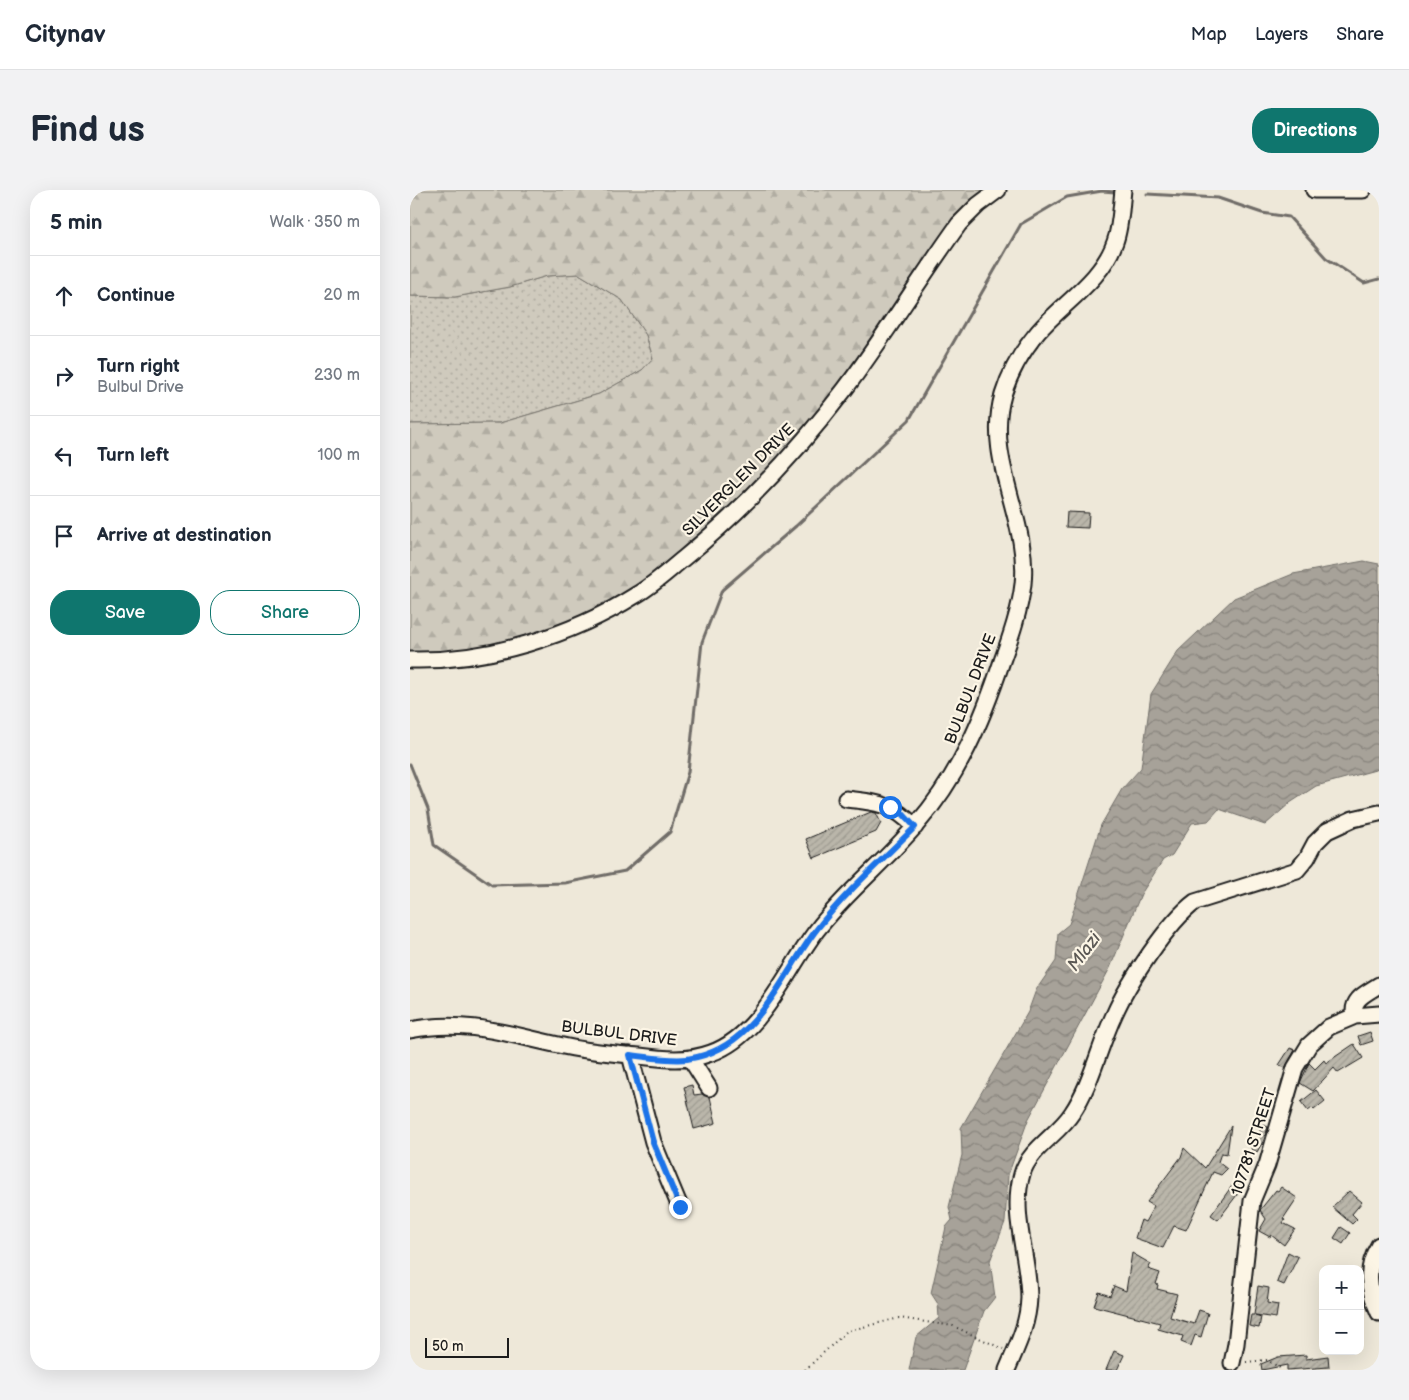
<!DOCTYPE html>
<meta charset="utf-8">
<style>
body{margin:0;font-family:"Balsamiq Sans",sans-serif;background:#f2f2f3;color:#1f2937}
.controls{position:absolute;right:15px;bottom:15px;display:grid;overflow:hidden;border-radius:10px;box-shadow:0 5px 20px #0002}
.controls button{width:45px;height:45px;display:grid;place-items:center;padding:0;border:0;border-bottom:1px solid #e0e1e3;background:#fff;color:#1f2937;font:25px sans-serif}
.scale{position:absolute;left:15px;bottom:12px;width:84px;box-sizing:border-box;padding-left:5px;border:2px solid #1c1c1c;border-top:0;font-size:14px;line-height:18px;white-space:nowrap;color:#1c1c1c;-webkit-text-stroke:4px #fcf5e5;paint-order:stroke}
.stop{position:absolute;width:15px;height:15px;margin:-11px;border:4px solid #1a73e8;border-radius:50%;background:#fff}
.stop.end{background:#1a73e8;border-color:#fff;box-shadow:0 1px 5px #0008}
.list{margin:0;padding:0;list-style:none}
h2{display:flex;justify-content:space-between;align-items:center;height:65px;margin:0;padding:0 20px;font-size:21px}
h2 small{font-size:16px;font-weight:400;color:#747a83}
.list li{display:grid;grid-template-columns:32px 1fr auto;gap:15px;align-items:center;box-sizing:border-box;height:80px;padding:0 20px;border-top:1px solid #e0e1e3}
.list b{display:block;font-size:19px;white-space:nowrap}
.list p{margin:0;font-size:16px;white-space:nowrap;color:#747a83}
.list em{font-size:16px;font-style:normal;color:#747a83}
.actions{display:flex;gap:10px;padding:15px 20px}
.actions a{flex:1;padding:11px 0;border:1px solid #0f766e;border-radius:20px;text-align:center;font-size:18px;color:#0f766e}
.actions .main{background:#0f766e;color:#fff}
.icon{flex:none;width:28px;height:28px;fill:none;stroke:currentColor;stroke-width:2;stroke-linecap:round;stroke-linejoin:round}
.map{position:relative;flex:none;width:969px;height:1180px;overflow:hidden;border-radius:20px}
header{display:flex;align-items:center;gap:30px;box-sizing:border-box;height:70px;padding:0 25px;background:#fff;border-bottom:1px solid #e0e1e3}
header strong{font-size:24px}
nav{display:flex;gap:28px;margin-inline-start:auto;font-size:18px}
.intro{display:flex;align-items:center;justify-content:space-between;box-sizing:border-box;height:120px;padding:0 30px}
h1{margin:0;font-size:35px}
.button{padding:12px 22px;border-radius:20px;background:#0f766e;color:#fff;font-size:18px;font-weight:700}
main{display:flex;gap:30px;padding:0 30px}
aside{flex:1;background:#fff;border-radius:20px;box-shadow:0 5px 20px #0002}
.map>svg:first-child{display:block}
.grass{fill:url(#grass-dots);stroke:#76736c}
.forest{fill:url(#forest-firs);stroke:#76736c}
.water{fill:url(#water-waves);stroke:#6f6c67}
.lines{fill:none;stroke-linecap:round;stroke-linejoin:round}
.stream{stroke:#6f6c67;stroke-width:3}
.building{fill:url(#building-hatch);stroke:#1c1c1c}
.minor-casing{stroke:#1c1c1c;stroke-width:19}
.path{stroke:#1c1c1c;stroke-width:2;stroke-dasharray:1 4;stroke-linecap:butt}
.minor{stroke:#fcf5e5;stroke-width:15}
.route{stroke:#1a73e8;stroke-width:6}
.labels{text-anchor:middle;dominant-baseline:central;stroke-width:4.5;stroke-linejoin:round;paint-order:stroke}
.street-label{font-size:16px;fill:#1c1c1c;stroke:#fcf5e5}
.water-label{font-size:18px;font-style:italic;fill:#5b5854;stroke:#fcf5e5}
</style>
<header>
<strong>Citynav</strong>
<nav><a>Map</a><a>Layers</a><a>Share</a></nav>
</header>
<div class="intro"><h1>Find us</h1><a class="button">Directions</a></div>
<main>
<aside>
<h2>5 min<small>Walk · 350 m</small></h2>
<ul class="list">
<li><svg class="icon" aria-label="ahead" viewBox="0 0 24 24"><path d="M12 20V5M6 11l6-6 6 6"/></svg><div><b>Continue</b></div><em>20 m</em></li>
<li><svg class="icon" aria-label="right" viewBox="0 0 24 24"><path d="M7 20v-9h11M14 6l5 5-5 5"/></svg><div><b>Turn right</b><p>Bulbul Drive</p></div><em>230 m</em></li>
<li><svg class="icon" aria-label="left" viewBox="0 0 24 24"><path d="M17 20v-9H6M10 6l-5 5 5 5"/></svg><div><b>Turn left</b></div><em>100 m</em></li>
<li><svg class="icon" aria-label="arrive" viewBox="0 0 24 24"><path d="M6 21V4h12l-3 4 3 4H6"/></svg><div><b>Arrive at destination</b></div></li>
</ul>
<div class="actions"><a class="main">Save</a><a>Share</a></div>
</aside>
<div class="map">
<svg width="969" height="1180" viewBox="0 0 969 1180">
<defs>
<pattern id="grass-dots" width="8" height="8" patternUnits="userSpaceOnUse" patternTransform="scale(1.25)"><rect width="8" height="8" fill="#cfcabd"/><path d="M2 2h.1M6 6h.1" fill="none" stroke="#b1ada2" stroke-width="1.8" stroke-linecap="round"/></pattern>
<pattern id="forest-firs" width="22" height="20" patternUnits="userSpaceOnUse" patternTransform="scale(1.25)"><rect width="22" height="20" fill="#cfcabd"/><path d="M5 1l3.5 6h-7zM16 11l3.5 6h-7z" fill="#b1ada2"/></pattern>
<pattern id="water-waves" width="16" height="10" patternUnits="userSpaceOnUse" patternTransform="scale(1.25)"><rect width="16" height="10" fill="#a7a299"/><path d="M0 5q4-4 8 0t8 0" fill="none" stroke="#87837c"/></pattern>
<pattern id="building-hatch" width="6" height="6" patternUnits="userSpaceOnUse" patternTransform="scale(1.25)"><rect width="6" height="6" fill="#bab6aa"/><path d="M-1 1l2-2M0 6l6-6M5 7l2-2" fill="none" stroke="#9f9c92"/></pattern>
</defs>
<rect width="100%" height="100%" fill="#eee8d9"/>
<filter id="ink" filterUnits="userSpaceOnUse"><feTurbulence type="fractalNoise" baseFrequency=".02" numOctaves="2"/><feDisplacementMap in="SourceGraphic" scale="10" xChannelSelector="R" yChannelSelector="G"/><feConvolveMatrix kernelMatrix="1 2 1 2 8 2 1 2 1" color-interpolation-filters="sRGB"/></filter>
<g filter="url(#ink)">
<path class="grass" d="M169 84 212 110 236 145 243 169 232 180 189 204 90 233 0 234V106L45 107 100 97 137 86Z"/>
<path class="forest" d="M0 0H587L566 14 403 239 248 389 121 451 0 468V234L90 233 189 204 232 180 243 168 236 145 212 110 169 84 137 86 100 97 45 107 0 106Z"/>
<path class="water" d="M954 371 969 374V579L906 596 880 613 855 635 809 619 798 631 782 633 762 665 753 670 731 704 700 778 618 930 598 985 595 1032 580 1071 585 1107 574 1121 553 1180H499L506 1147 529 1128 528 1114 521 1103 536 1037 542 1030 539 1017 552 965 551 938 618 822 626 800 646 771 648 743 659 734 691 635 712 599 731 578 741 504 768 461 824 408 883 384Z"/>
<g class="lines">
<path class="stream" d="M737 4 808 8 852 23 879 27 916 68 954 93 969 89
M0 574 18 619 24 655 82 695 155 693 215 681 260 642 278 582 292 452 312 400 386 336 499 230 611 34 657 7 692 1 705 2"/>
</g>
<path class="building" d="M657 322 679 323 678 338 656 337Z
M461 622 466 623 471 633 466 642 404 668 396 649Z
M960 842 963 851 951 855 948 846Z
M944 854 953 868 928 883 924 878 903 901 890 893 899 873 905 879 914 870 916 873Z
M880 858 885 860 875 878 869 875Z
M282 895 284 905 292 904 300 907 306 933 284 939 274 897Z
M906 900 915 911 904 920 902 918 898 921 891 912Z
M853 935 858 937 854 950 847 962 841 959Z
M821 936 817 964 811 963 808 972 817 979 811 985 803 982 776 1040 764 1036 753 1058 725 1048 731 1030 735 1032 744 1016 737 1012 771 967 774 958 795 978Z
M824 993 833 997 808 1030 801 1025Z
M871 997 887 1008 873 1029 875 1030 873 1033 885 1039 874 1055 861 1045 860 1047 849 1041 856 1029 850 1020 866 1000 868 1001Z
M939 1001 952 1012 942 1024 947 1029 942 1034 922 1017Z
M931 1037 940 1043 933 1054 924 1048Z
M878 1062 888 1067 874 1095 867 1092Z
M722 1063 741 1074 738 1079 750 1083 746 1094 748 1095 747 1099 767 1104 760 1127 784 1134 789 1120 798 1123 791 1147 785 1145 781 1156 771 1152 773 1146 748 1139 750 1133 684 1116 689 1102 700 1106 704 1096 716 1101Z
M848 1096 859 1098 857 1113 868 1115 866 1128 845 1125 851 1127 849 1138 839 1136 841 1125H844Z
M704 1161 714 1165 707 1180H696Z
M896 1165V1169L918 1166 919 1177 877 1180V1175L852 1180 851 1174 868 1167Z"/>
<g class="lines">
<g class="minor-casing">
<path id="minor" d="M904 0H953
M0 470C77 472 161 446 226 405 243 395 258 381 274 368 334 319 388 261 435 199 475 146 510 88 549 34L568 15 588 0
M436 609C467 612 483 614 505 637
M945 826C940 809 957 803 969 795
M0 840C59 828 106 847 163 858 185 862 207 864 229 866 253 869 277 872 301 863 352 845 376 780 407 740 437 701 476 671 507 634 549 586 572 531 592 471 601 446 610 420 613 394 620 330 574 270 593 205 600 182 612 161 628 142 653 113 692 90 705 52 711 36 711 17 713 0
M220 865 243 952 270 1017
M280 868 299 898
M969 1055C955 1078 958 1099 969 1123
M822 1173 826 1154 842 1011 857 975 885 878 899 855 919 837 945 826 969 824
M597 1180C607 1156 618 1135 619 1108 619 1068 600 1023 612 984 619 959 649 944 662 923 682 893 689 857 704 825 718 793 758 732 785 712L887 680 897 668 905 653 917 641 943 629 969 623"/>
</g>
<path class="path" d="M836 1172 857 1170 873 1180
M395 1180 437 1141 489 1128 543 1136 593 1159"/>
<use href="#minor" class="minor"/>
</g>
</g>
<g class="lines" filter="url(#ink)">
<path class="route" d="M270 1017 243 952 220 865C239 867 259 871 277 869 346 860 370 787 407 739 436 702 472 670 505 637L493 624 480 617"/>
</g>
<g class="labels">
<g class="street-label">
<text transform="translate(329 290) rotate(-45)">SILVERGLEN DRIVE</text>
<text transform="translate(561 499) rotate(-69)">BULBUL DRIVE</text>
<text transform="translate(209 844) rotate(7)">BULBUL DRIVE</text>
<text transform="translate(844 952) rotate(-72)">107781 STREET</text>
</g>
<g class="water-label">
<text transform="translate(674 762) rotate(-53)">Mlazi</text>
</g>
</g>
</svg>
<div class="controls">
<button>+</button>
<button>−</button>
</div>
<div class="scale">50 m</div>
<div class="stop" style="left:480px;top:617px"></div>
<div class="stop end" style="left:270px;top:1017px"></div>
</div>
</main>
